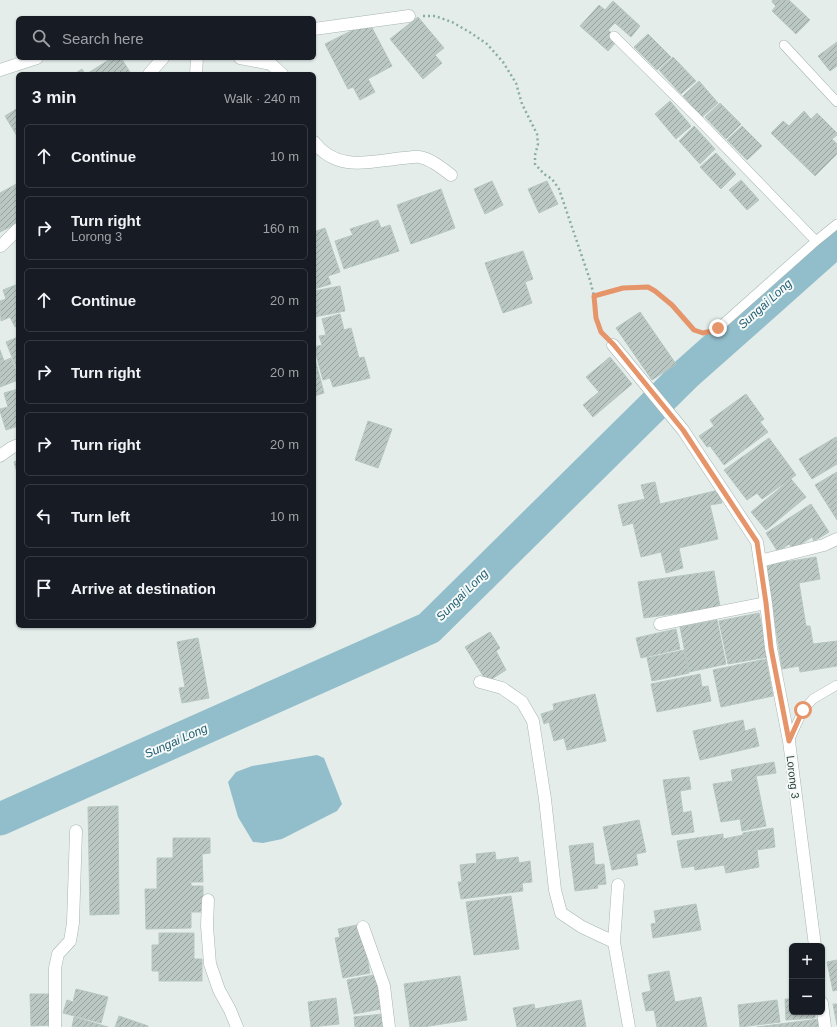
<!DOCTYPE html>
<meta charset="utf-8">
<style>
body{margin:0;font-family:Arial,sans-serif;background:#242831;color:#f1f3f6}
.controls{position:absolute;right:12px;bottom:12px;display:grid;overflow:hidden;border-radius:6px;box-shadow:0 1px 3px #0004}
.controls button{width:36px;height:36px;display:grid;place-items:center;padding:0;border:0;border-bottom:1px solid #363941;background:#171b24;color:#f1f3f6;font:20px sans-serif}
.stop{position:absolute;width:12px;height:12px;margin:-9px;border:3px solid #e69469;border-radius:50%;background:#fff}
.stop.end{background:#e69469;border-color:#fff;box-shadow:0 1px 4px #0008}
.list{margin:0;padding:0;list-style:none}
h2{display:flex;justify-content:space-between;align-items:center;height:52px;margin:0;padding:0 16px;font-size:17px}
h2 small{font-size:13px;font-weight:400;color:#9ea1a6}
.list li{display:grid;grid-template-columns:26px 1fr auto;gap:12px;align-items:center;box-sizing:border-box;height:64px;margin:0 8px 8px;padding:0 8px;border:1px solid #363941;border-radius:6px}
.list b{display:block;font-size:15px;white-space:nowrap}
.list p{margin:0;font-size:13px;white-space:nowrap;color:#9ea1a6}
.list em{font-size:13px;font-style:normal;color:#9ea1a6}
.icon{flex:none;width:22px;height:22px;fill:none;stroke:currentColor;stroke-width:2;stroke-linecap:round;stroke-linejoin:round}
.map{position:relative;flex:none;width:837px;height:1027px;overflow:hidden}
.search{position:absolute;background:#171b24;box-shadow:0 1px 3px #0004;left:16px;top:16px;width:300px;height:44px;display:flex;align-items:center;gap:10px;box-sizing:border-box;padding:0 14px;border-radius:6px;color:#9ea1a6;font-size:15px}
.panel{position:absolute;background:#171b24;box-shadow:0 1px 3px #0004;left:16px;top:72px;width:300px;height:556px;border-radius:6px}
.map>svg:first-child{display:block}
.water{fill:#92becc}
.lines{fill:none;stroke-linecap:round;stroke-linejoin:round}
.river{stroke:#92becc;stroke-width:33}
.building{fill:url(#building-hatch);stroke:#b7c6c1}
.service-casing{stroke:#a7b5b1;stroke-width:10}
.minor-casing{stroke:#a7b5b1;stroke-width:13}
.path{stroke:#88ada5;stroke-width:2.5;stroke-dasharray:2 3;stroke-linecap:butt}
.service{stroke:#fff;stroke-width:9}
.minor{stroke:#fff;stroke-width:12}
.route{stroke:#e69469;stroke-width:5}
.labels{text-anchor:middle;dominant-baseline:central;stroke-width:4;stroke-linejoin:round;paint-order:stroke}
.street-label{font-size:11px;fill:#253d39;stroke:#f5f9f7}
.water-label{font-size:12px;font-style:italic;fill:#245f74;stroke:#f5f9f7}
</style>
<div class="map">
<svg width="837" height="1027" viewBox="0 0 837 1027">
<defs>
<pattern id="building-hatch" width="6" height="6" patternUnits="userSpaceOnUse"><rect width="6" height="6" fill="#bac7c3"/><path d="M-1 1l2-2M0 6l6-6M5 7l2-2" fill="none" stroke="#97a39f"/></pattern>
</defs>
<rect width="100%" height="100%" fill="#e4edea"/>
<path class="water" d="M317 755 324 758 342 804 337 811 282 839 263 843 253 842 238 817 228 782 236 772 252 766Z"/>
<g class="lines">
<path class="river" d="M0 819 429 628 685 375 837 240"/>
</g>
<path class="building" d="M773 0H789L810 20 796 34 772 11 776 6 772 2Z
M613 1 640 26 631 37 615 23 608 30 619 39 608 51 580 26 599 5 605 10Z
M418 17 444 48 435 55 442 63 423 79 390 39Z
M369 22 392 66 368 79 375 92 360 100 353 87 348 89 325 44Z
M648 34 671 57 657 70 634 47Z
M837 42V66L830 71 818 56Z
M673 57 696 81 681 94 659 70Z
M112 58H121L130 72 127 74H89L88 73Z
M82 69 85 74H74Z
M699 81 718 103 702 117 683 96Z
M670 101 691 126 676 139 655 114Z
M720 103 741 124 726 139 705 117Z
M18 108V135L17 136 5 116Z
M804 111 811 119 817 113 837 133V135L832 139 837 144V154L815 176 771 133 783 121 789 126Z
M694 126 715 149 700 164 679 141Z
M742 126 762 146 747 160 727 140Z
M716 153 736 174 721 189 700 167Z
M741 180 759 200 747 210 729 190Z
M492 181 503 205 485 214 474 189Z
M547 181 558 204 539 213 528 189Z
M18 183V223L0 232V193Z
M441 189 455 228 411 244 397 205Z
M378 220 381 228 390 225 399 251 344 269 335 241 353 235 350 229Z
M325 228 340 272 328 276 331 284 314 289V232Z
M523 251 533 279 525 282 532 303 503 313 485 263Z
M18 284V325L15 327 10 317 1 321 0 301 6 299 3 290Z
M340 286 345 311 314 317V291Z
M640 312 676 364 652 380 616 328Z
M340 314 344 330 351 328 359 358 364 357 370 378 333 387 330 378 323 380 314 347 322 345 319 336 326 335 322 319Z
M18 337V372L6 342Z
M0 350 4 361 11 358 18 376V380L0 387Z
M314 355 324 393 314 396Z
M610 357 632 384 593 417 583 405 599 392 586 377Z
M18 389V426L6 430 0 411V409L8 407 4 393Z
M746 394 764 419 760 422 768 432 724 465 710 446 707 447 699 436 714 426 710 420Z
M368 421 392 429 378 468 355 460Z
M836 437 837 439V464L812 479 799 459Z
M769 438 796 475 762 499 757 493 747 500 724 470Z
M18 460V476L14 462Z
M837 472V520L815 485Z
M791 479 806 497 766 530 751 512Z
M655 482 660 504 719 490 722 503 710 505 718 539 679 548 683 568 666 573 661 552 641 557 633 523 623 526 618 505 645 499 641 485Z
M811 504 829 532 814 541 812 537 793 549 789 544 778 552 766 533Z
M816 557 820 579 799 583 806 626H810L813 644 837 641V666L800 672 799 666 782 669 766 565Z
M714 571 720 607 644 618 638 582Z
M759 613 768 657 728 664 719 621Z
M717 620 726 664 689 672 680 627Z
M676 629 680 649 641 658 636 638Z
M490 632 500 648 496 651 506 670 487 682 465 647Z
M198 638 209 698 182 703 179 688 185 687 177 642Z
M684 650 689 673 652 681 647 658Z
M766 659 773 696 721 707 713 670Z
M700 674 702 687 708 686 711 701 657 712 651 684Z
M595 694 606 741 567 750 564 738 554 741 549 722 544 724 541 714 554 710 553 704Z
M743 720 745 731 755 728 759 746 700 760 693 731Z
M774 762 776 773 756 776 766 826 742 831 740 819 721 822 713 784 733 781 731 770Z
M689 777 691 789 680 791 683 813 691 811 694 832 672 835 663 780Z
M118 806 119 914 90 915 88 807Z
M639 820 646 852 636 854 638 865 612 870 603 827Z
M773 828 775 847 757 850 759 867 726 873 724 865 695 870 694 866 682 868 677 841 723 834V839L743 835V833Z
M173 838H210V853L202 854 203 882H191V886H203V912H191V928L146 929 145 889H157V858H173Z
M593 843 595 865 604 864 606 884 597 885 598 888 575 891 569 846Z
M495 852 496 860 518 857 519 863 530 861 532 882 522 883 523 891 461 899 458 882H462L460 865 477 863 476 854Z
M511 896 519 949 474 955 466 902Z
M696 904 701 930 653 938 651 924 656 923 654 911Z
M357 925 358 934 362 933 370 973 343 978 335 938 340 937 338 929Z
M159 933H194V959H202V981H159V971H152V945H159Z
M837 960V990L833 991 827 962Z
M669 971 675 1002 701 997 707 1027H657L654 1010 646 1011 642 993 651 991 648 975Z
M379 974 386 1008 354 1014 347 980Z
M460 976 467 1020 423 1027H410L404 984Z
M76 989 108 997 101 1023 63 1013 67 1000 73 1002Z
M30 994H50L51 1025 31 1026Z
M336 998 339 1024 311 1027 308 1002Z
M785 999H792V1012H815V1018L786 1020Z
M581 1000 586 1027H517L513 1008 534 1004 535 1009Z
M777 1000 780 1022 740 1027 738 1005Z
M833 1004H837V1025Z
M383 1014 385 1027H355L354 1017Z
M119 1016 148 1026V1027H115Z
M74 1017 108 1027H72Z
M819 1019 820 1027H757Z"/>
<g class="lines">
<g class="service-casing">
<path id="service" d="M614 36 695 116 816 241
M784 45 837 102
M715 329 718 328 816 241 837 224
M789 741 803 710 813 699 837 685"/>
</g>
<g class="minor-casing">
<path id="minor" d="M314 29 409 16
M240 58 271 64 282 74
M0 70 37 58
M149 74 163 58
M196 74 197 58
M314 142C338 173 371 161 404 158 408 158 415 156 419 157 431 159 442 168 451 175
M1 246 18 229
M613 345 683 430 757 542 766 603 771 648 789 741 815 946
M0 456 11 448 18 445
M760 561 824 545 837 539
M660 624 766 603
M480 682 502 688 522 702 533 721 545 799 555 890 561 913 582 927 614 942
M618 885 614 942 629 1027
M208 900 207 926 210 964 219 990 230 1010 237 1027
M363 927 384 986 389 1027
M822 1003 825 1027
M55 1027V968L58 954 70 941 73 923 76 831"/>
</g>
<path class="path" d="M423 16H435L452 22 471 33 487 44 503 62 516 83 522 104 537 134 538 144 535 155V164L544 174 552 179 559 189 590 280 594 296 596 318 601 332 604 335
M594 296 623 288 648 287 655 291 672 305 694 330 703 333"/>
<use href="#service" class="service"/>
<use href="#minor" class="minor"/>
</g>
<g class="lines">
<path class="route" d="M718 328 712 331 703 333 694 330 672 305 655 291 648 287 623 288 594 296 596 318 601 332 614 345 683 430 757 542 766 603 771 648 789 741 803 710"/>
</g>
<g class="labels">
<g class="street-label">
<text transform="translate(793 777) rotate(83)">Lorong 3</text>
</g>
<g class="water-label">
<text transform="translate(765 304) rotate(-42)">Sungai Long</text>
<text transform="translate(462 595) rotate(-45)">Sungai Long</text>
<text transform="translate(176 741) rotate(-24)">Sungai Long</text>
</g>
</g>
</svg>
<div class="controls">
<button>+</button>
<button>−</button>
</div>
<div class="stop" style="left:803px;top:710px"></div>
<div class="stop end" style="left:718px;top:328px"></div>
<div class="search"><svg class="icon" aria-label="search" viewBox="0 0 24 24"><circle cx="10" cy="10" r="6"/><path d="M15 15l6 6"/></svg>Search here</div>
<section class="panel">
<h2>3 min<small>Walk · 240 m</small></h2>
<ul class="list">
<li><svg class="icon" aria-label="ahead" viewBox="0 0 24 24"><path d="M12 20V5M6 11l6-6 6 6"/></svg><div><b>Continue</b></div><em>10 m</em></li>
<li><svg class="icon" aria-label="right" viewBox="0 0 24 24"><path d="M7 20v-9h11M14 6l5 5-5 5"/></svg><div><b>Turn right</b><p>Lorong 3</p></div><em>160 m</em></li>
<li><svg class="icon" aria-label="ahead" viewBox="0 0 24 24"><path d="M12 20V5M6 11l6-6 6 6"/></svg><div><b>Continue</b></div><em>20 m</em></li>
<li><svg class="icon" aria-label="right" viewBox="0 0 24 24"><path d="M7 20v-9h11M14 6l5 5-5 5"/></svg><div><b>Turn right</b></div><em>20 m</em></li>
<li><svg class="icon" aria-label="right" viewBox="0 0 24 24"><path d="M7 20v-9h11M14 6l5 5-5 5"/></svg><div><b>Turn right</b></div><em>20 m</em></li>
<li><svg class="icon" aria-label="left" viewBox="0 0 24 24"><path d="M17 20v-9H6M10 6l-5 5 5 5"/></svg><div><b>Turn left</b></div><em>10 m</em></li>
<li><svg class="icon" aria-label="arrive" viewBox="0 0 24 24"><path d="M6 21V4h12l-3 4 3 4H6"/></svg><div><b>Arrive at destination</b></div></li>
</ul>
</section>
</div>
